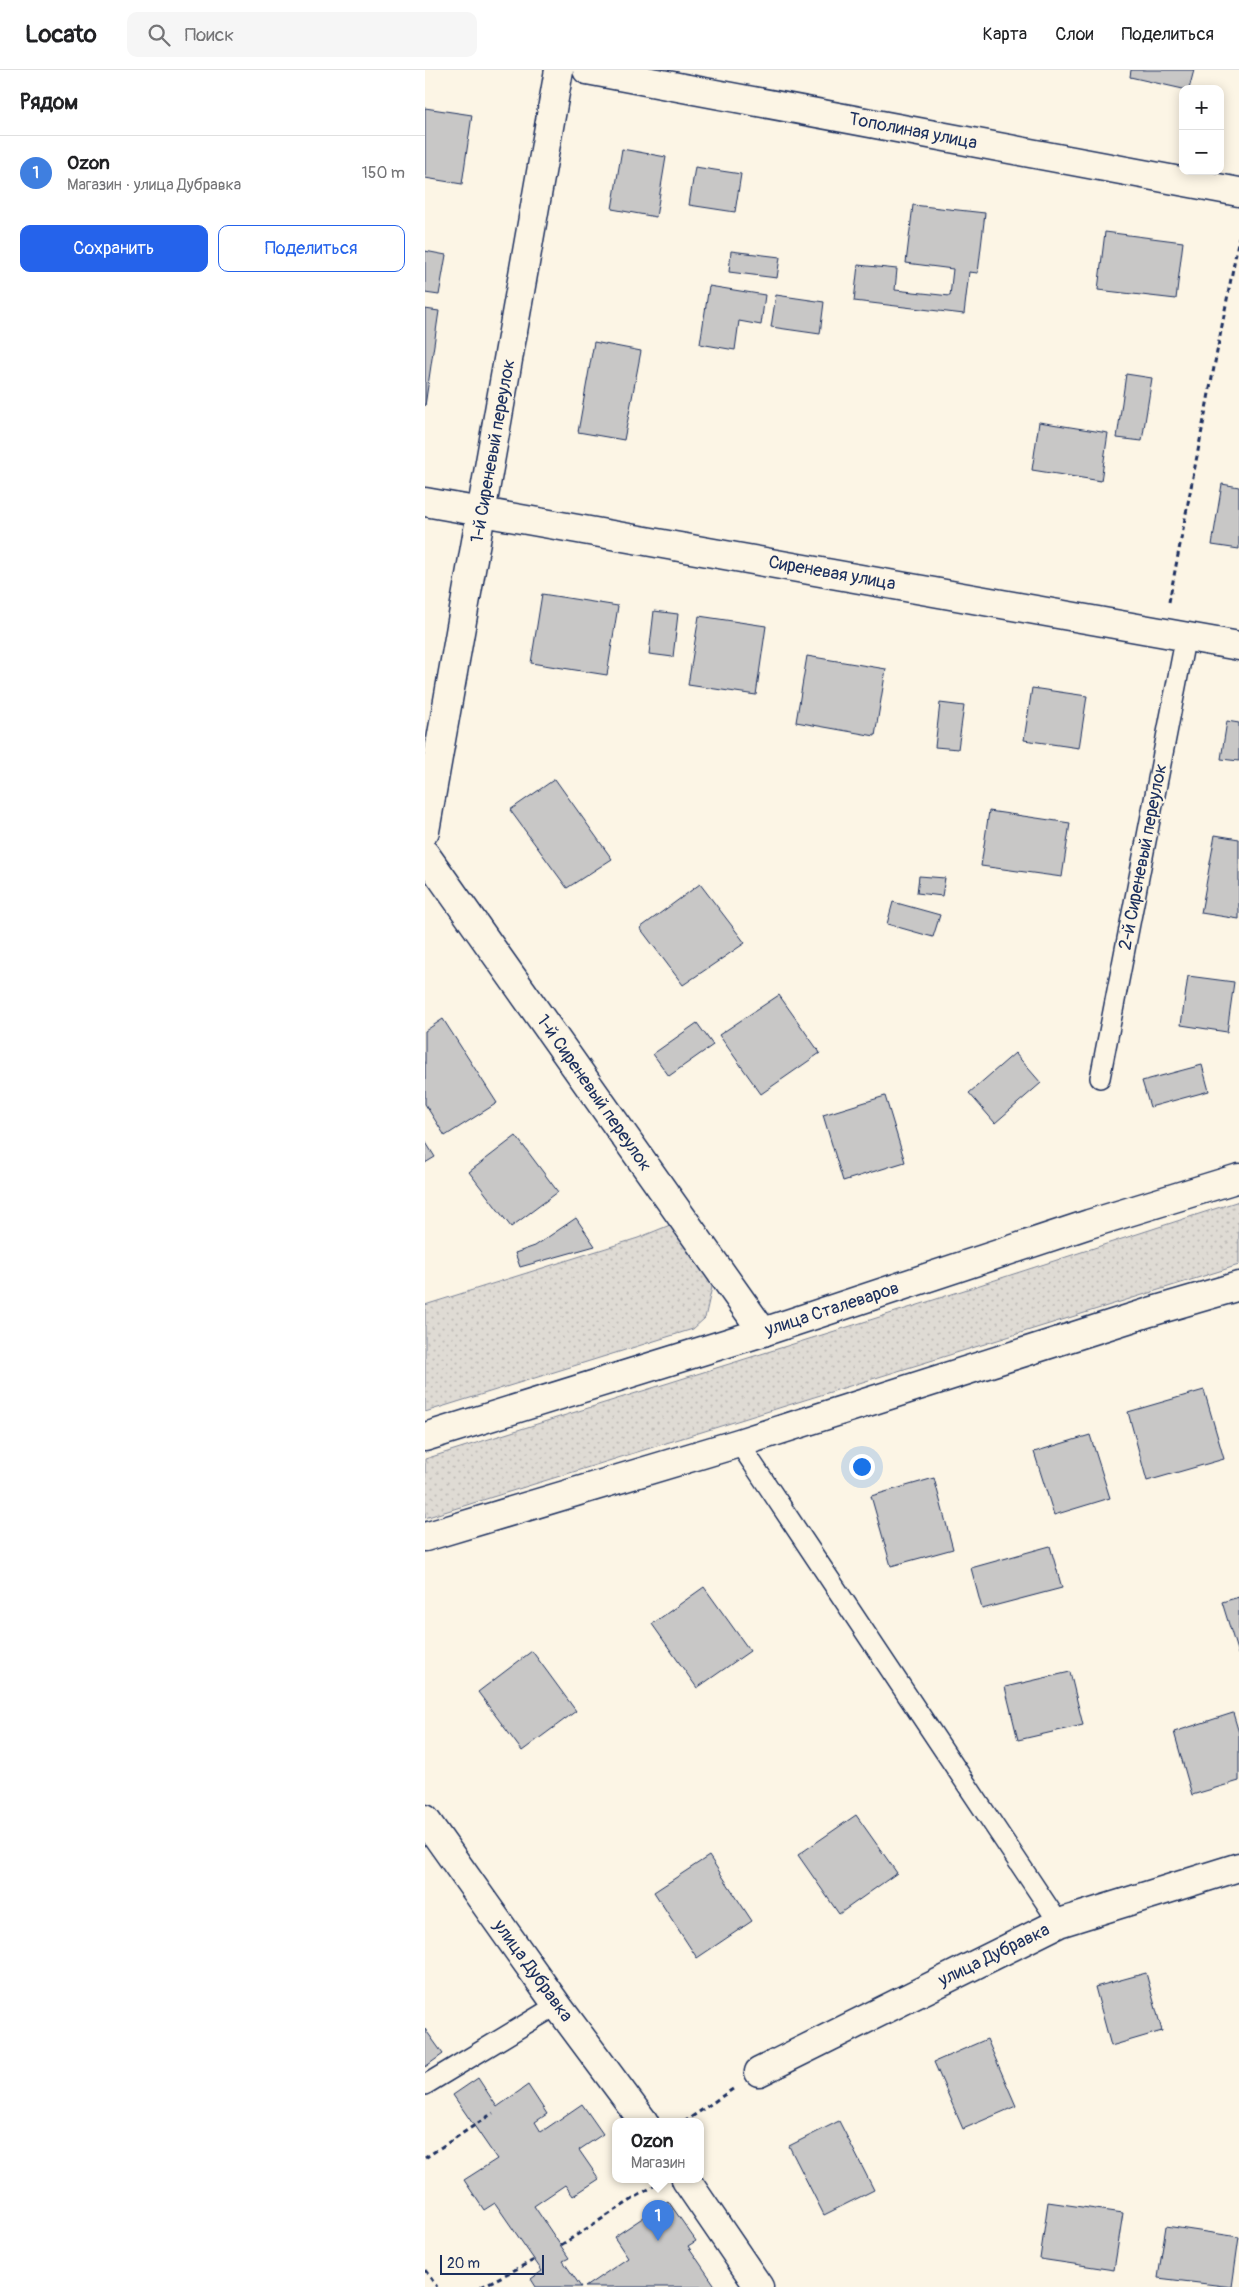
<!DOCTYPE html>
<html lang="ru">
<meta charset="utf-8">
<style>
body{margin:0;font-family:Pangolin,sans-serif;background:#f6f6f6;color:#202124}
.controls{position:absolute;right:15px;top:15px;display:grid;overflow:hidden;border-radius:10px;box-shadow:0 2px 12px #0003}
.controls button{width:45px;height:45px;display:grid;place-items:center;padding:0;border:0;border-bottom:1px solid #e0e0e0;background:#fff;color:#202124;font:25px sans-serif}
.scale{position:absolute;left:15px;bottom:12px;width:104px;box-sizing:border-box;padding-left:5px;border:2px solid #1b2f5e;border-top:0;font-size:14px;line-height:18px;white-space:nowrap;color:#1b2f5e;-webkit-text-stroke:4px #fcf5e5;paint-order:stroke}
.you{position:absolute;left:436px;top:1396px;width:18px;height:18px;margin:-12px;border:4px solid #fff;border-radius:50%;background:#1a73e8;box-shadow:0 0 0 8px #1a73e833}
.badge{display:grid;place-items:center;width:32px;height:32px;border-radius:50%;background:#2563eb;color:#fff;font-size:16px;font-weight:700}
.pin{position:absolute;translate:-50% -41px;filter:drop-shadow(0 1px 2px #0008)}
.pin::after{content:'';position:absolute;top:26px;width:18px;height:15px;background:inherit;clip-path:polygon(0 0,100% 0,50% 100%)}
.popup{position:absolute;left:187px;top:2048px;width:92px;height:65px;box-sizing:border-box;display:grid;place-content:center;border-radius:10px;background:#fff;filter:drop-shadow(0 1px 4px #0005);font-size:16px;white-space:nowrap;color:#757577}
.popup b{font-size:19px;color:#202124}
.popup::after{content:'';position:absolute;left:50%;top:100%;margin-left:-10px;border:10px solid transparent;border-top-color:#fff}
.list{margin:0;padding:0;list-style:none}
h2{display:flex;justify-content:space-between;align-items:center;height:65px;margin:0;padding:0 20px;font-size:21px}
h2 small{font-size:16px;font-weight:400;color:#757577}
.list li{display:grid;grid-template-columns:32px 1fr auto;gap:15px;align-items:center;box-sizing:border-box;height:75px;padding:0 20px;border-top:1px solid #e0e0e0}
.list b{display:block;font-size:19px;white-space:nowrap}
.list p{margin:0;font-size:16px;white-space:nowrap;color:#757577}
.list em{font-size:16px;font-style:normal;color:#757577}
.actions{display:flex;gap:10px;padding:15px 20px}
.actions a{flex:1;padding:11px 0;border:1px solid #2563eb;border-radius:10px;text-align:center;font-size:18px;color:#2563eb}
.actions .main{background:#2563eb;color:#fff}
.icon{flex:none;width:28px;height:28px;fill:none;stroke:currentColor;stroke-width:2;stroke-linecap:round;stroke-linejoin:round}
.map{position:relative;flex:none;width:814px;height:2217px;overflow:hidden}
header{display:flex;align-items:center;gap:30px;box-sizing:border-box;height:70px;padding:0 25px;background:#fff;border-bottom:1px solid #e0e0e0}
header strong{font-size:24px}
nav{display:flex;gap:28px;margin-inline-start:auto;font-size:18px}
.search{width:350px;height:45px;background:#f6f6f6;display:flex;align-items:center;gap:12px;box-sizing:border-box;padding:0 18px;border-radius:10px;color:#757577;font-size:19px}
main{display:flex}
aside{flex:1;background:#fff}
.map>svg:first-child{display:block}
.grass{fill:url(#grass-dots);stroke:#7d8599}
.building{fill:#c8c7c6;stroke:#1b2f5e}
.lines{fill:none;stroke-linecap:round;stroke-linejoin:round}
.service-casing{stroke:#1b2f5e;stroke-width:22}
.minor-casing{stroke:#1b2f5e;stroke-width:31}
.secondary-casing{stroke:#1b2f5e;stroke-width:31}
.path{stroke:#1b2f5e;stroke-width:3;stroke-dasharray:5 4;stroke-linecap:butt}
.service{stroke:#fcf5e5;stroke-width:19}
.minor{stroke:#fcf5e5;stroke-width:28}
.secondary{stroke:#fcf5e5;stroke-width:28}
.labels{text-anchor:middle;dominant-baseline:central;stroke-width:4;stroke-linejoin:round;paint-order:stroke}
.street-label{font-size:18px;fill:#1b2f5e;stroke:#fcf5e5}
</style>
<header>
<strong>Locato</strong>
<div class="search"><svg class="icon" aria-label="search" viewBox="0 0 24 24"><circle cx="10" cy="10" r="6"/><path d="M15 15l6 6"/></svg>Поиск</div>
<nav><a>Карта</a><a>Слои</a><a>Поделиться</a></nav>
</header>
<main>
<aside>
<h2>Рядом<small></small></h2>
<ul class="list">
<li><span class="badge" style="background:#3f7fe0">1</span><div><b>Ozon</b><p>Магазин · улица Дубравка</p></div><em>150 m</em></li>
</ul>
<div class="actions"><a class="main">Сохранить</a><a>Поделиться</a></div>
</aside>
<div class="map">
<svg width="814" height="2217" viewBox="0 0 814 2217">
<defs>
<pattern id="grass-dots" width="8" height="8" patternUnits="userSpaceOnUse" patternTransform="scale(1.25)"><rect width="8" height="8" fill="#dfdbd4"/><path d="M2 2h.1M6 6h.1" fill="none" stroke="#bfbcb8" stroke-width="1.8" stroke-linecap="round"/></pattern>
</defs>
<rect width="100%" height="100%" fill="#fcf5e5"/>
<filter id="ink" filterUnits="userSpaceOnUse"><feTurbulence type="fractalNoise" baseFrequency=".02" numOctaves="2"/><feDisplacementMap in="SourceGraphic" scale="10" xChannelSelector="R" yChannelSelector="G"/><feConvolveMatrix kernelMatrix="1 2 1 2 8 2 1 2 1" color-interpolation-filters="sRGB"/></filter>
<g filter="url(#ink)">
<path class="grass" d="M814 1131V1195L0 1448V1389L493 1235Z
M245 1155 279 1201 287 1217 280 1248 268 1259 0 1342V1235L213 1168Z"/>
<path class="building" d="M706 0H769L764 19H758L705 7Z
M0 38 47 45 37 114 0 108Z
M197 79 241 87 231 147 187 139Z
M270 97 316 104 310 142 264 135Z
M488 135 560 143 553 203 544 202 539 244 429 231 433 195 472 199 470 220 525 226 528 199 481 193Z
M680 162 758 172 751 229 673 220Z
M0 181 21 185 14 225 0 223Z
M306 181 355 187 352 208 304 202Z
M284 216 340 225 336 255 314 251 310 280 275 274Z
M351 225 399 232 395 264 346 257Z
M0 239 14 241 0 336Z
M169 272 216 281 199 370 153 362Z
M701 304 727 308 717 371 692 368Z
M614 352 683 363 676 411 607 400Z
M797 414 814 417V479L787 475Z
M117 524 193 536 182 605 106 593Z
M229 541 253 544 248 587 224 584Z
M274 546 341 556 331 625 263 615Z
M382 586 461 599 450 666 371 652Z
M607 618 662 626 654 678 599 670Z
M515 633 539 636 533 679 510 677Z
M802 651 814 653V691L796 689Z
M130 709 187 789 142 818 85 740Z
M564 741 645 753 637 807 556 796Z
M790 765 814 769V849L776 843Z
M494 806 520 808 517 826 492 823Z
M275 814 320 873 258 915 215 858Z
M468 832 515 845 508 867 462 854Z
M763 906 809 912 802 962 756 955Z
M354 925 395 983 336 1024 294 965Z
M18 949 72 1033 20 1066 0 1034V961Z
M272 953 288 975 244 1006 228 984Z
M590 983 616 1013 570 1053 544 1023Z
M777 995 784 1021 725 1037 717 1011Z
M460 1026 480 1092 418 1111 398 1045Z
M91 1066 133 1122 86 1157 44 1102Z
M0 1071 10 1087 0 1093Z
M151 1148 170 1176 95 1197 90 1183 110 1176Z
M779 1320 799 1389 722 1411 703 1342Z
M665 1365 685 1428 629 1445 609 1382Z
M509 1408 528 1479 466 1496 446 1426Z
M625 1476 637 1518 557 1539 546 1498Z
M279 1517 325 1581 272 1618 227 1554Z
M814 1527V1587L797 1532Z
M107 1581 151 1641 97 1681 53 1622Z
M645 1602 658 1655 593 1670 580 1617Z
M808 1643 814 1663V1711L767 1725 749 1662Z
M431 1745 472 1803 414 1844 373 1785Z
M284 1786 327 1851 272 1888 229 1822Z
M721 1903 737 1961 686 1976 670 1917Z
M0 1959 18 1984 0 1997Z
M562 1969 591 2036 538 2059 509 1992Z
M53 2008 72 2037 103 2015 122 2044 110 2052 116 2062 157 2034 178 2064 154 2080 174 2109 148 2126 140 2115 109 2136 144 2188 138 2191 156 2217H111L106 2209 117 2201 70 2133 59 2140 39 2110 72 2089 28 2025Z
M414 2051 449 2120 399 2145 364 2076Z
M243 2131 271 2171 263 2176 291 2217H160L203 2188 189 2167Z
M623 2132 698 2143 689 2200 615 2189Z
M741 2156 814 2167 807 2217 733 2208Z"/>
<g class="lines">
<g class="service-casing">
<path id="service" d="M675 1008 761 565
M314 1373 634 1853
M0 2015 132 1935"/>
</g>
<g class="minor-casing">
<path id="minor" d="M162 0 814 122
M0 432 814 576
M0 761 134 0
M0 784 338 1262
M0 1749 132 1935 219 2052
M334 2002 634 1853 814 1797
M261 2110 334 2217"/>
</g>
<g class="secondary-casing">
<path id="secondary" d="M0 1367 338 1262 664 1154 814 1108
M0 1467 314 1373 725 1242 814 1216"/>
</g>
<path class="path" d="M744 532 814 167
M259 2052 308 2019
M0 2088 68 2043
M136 2175 230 2115
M0 2200 12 2217
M56 2217 109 2190"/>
<use href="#service" class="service"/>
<use href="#minor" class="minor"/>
<use href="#secondary" class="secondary"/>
</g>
</g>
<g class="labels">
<g class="street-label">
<text transform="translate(488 61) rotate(11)">Тополиная улица</text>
<text transform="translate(68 381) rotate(-80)">1-й Сиреневый переулок</text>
<text transform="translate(407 503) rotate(10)">Сиреневая улица</text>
<text transform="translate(718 787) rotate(-79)">2-й Сиреневый переулок</text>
<text transform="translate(169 1023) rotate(55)">1-й Сиреневый переулок</text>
<text transform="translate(407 1239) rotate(-18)">улица Сталеваров</text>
<text transform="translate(569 1885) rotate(-26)">улица Дубравка</text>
<text transform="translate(108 1901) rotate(54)">улица Дубравка</text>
</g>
</g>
</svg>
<div class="controls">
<button>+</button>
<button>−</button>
</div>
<div class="scale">20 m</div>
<div class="you"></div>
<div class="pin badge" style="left:233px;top:2171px;background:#3f7fe0">1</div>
<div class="popup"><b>Ozon</b>Магазин</div>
</div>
</main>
